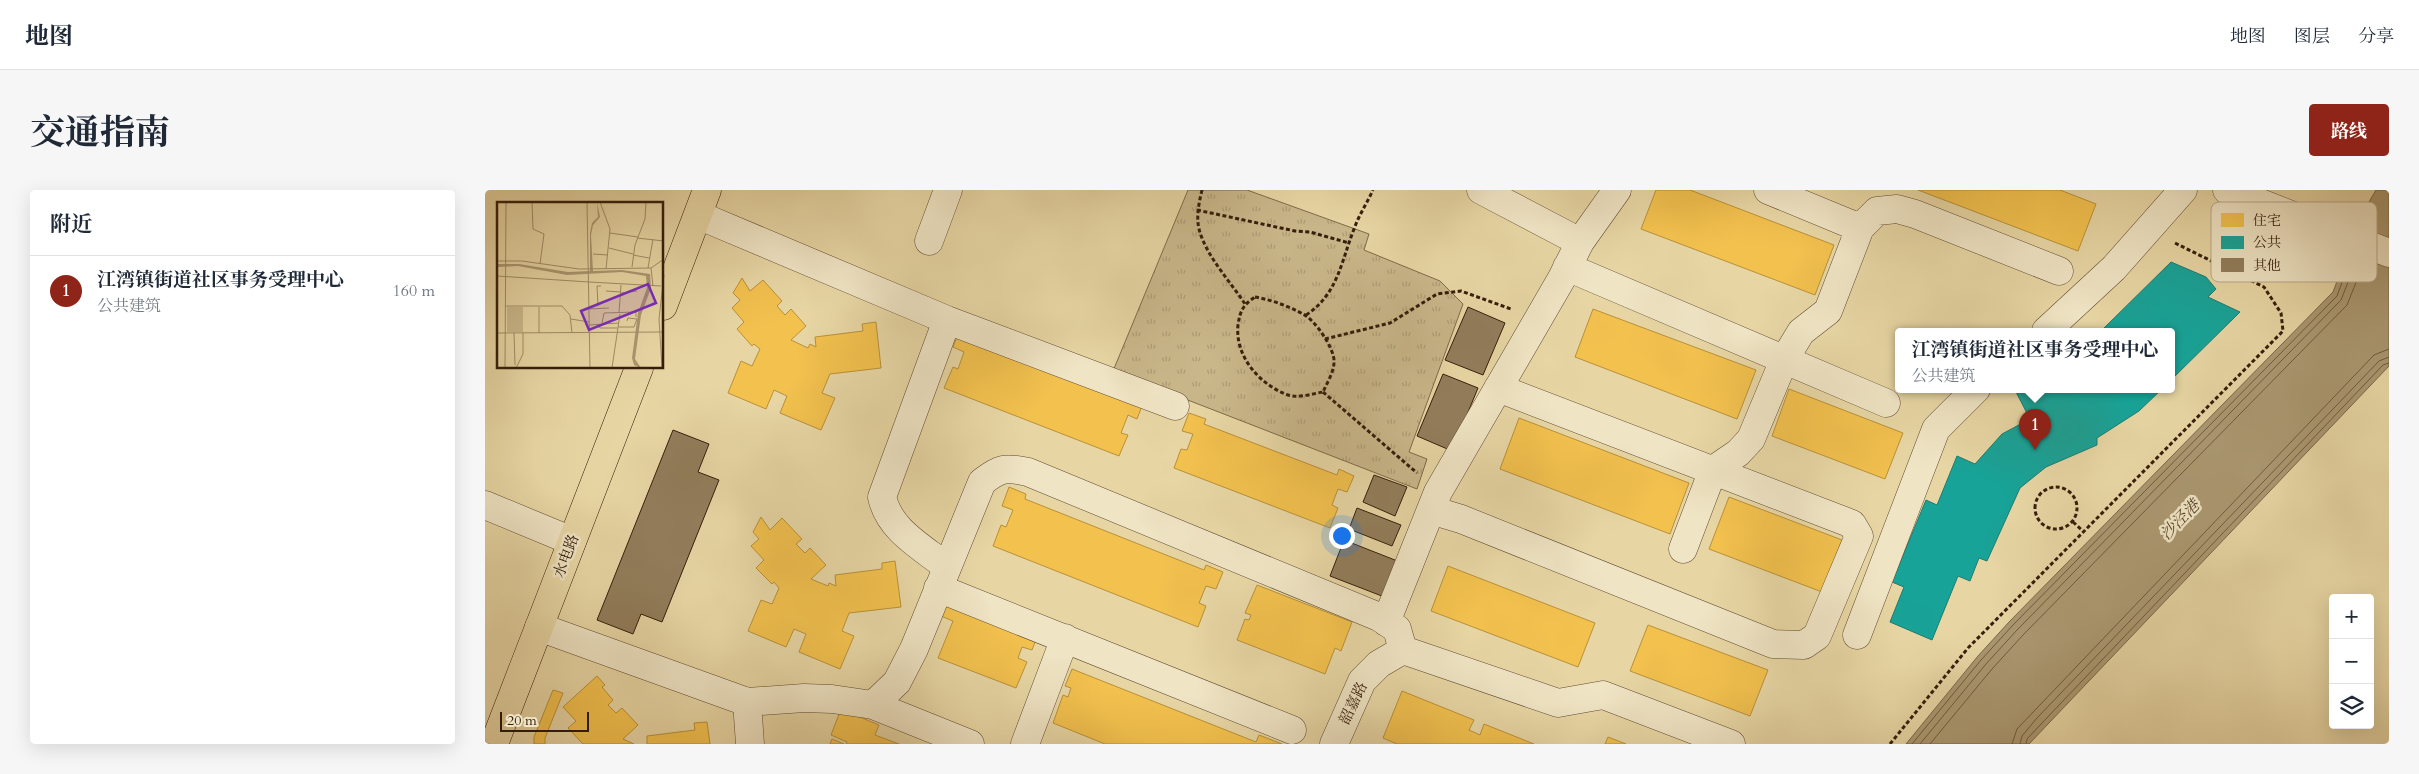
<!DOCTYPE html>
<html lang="zh">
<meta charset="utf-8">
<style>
body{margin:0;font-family:Cardo,"Noto Serif SC",serif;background:#f6f6f7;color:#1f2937}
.controls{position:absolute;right:15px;bottom:15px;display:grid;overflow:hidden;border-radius:5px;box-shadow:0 5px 20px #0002}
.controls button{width:45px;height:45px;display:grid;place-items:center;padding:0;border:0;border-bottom:1px solid #e0e1e3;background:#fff;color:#1f2937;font:25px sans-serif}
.scale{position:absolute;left:15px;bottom:12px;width:89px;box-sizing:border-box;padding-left:5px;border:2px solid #351d0b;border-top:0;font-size:14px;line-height:18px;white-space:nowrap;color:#351d0b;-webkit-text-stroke:4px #efe4c4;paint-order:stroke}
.you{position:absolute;left:856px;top:345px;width:18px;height:18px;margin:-12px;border:4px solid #fff;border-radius:50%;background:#1a73e8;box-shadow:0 0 0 8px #1a73e833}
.badge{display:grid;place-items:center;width:32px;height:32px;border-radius:50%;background:#8f2418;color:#fff;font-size:16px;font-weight:700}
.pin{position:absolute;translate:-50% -41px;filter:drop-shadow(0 1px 2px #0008)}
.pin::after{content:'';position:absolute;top:26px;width:18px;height:15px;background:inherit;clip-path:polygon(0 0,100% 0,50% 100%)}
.popup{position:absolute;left:1410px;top:138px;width:280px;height:65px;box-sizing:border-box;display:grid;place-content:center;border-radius:5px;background:#fff;filter:drop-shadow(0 1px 4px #0005);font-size:16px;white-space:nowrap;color:#747a83}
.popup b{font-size:19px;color:#1f2937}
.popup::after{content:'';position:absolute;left:50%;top:100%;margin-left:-10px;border:10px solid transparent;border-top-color:#fff}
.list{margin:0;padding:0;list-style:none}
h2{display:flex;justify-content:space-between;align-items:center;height:65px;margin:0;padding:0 20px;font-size:21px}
h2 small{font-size:16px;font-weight:400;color:#747a83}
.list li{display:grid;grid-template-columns:32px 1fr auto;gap:15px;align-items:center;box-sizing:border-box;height:70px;padding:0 20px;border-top:1px solid #e0e1e3}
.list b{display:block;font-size:19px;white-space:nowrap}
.list p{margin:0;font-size:16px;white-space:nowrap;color:#747a83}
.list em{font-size:16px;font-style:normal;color:#747a83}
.icon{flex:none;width:28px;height:28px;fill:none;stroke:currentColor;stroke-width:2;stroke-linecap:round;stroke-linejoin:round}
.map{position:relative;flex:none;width:1904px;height:554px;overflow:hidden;border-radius:5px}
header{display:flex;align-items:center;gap:30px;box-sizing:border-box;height:70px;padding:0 25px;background:#fff;border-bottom:1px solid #e0e1e3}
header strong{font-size:24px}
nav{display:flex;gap:28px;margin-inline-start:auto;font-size:18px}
.intro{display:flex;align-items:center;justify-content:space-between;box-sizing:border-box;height:120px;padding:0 30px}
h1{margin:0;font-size:35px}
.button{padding:12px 22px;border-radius:5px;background:#8f2418;color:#fff;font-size:18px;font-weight:700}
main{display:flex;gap:30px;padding:0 30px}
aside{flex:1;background:#fff;border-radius:5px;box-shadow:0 5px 20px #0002}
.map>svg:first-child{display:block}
.grass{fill:url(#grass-tufts);stroke:#7f6a4a}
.water{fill:#aa9770;stroke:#7b6648}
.homes{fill:#f2c14e;stroke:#b9903a}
.public{fill:#17a398;stroke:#207b6e}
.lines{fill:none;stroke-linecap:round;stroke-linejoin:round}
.shore{stroke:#705a3e;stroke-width:1}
.building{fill:#927d5b;stroke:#351d0b}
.minor-casing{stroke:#624b31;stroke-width:29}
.major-casing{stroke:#351d0b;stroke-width:29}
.path{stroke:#351d0b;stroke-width:3;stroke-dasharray:4 2.5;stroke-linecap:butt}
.minor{stroke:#efe4c4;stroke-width:28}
.major{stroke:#e7d6a4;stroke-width:28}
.labels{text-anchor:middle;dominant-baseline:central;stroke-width:5;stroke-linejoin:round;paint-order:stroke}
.street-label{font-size:15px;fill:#351d0b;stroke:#efe4c4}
.water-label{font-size:16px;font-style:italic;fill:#5e482e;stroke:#efe4c4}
.inset-road{fill:none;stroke:#a08c67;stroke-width:1}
.view{fill:#7b2cbf;fill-opacity:0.15;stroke:#7b2cbf;stroke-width:2.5}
.inset-edge{fill:none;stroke:#351d0b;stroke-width:2.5}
.key{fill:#efe4c4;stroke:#b7a88c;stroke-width:1}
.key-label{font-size:14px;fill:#351d0b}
</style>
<header>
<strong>地图</strong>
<nav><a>地图</a><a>图层</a><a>分享</a></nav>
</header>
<div class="intro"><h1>交通指南</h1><a class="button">路线</a></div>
<main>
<aside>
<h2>附近<small></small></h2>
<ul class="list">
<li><span class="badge">1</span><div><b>江湾镇街道社区事务受理中心</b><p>公共建筑</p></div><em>160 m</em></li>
</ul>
</aside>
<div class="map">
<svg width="1904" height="554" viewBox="0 0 1904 554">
<defs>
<pattern id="grass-tufts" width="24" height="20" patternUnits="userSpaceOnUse" patternTransform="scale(1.25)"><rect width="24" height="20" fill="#c9b78a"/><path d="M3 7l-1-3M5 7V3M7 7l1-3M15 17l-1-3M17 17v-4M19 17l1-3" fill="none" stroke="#ad9d76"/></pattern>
</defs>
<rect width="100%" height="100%" fill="#e7d6a4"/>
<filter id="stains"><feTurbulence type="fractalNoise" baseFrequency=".004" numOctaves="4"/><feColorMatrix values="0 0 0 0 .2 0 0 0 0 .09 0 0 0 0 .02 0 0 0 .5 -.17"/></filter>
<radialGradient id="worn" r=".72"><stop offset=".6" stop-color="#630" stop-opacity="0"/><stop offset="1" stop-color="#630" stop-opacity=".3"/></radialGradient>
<path class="grass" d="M703 0H762L884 44 879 60 955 91 978 114 924 262 942 269 932 299 628 181Z"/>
<path class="water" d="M1891 0H1904V176L1544 554H1421L1493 466 1524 432 1848 102 1878 22Z"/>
<path class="homes" d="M1171 0H1205L1349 55 1330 105 1156 39Z
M1433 0H1575L1611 14 1593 61Z
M257 88 265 101 278 90 297 111 292 116 300 125 306 119 321 136 306 150 323 158 325 154 331 157 330 147 378 141 377 134 391 132 396 178 345 184 337 203 350 208 336 240 295 223 302 206 289 200 281 219 243 203 256 171 267 176 275 159 269 154 267 156 252 139 259 132 247 118 255 110 248 103Z
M1108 119 1271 180 1252 229 1090 167Z
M475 139 659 211 652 229 643 225 636 243 643 245 634 266 459 198 468 177 473 179 479 162 468 157Z
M1304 199 1418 243 1400 289 1287 246Z
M704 223 721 229 719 234 852 285 854 279 869 286 862 302 853 299 847 315 853 318 845 338 689 278 696 259 702 260 708 244 697 241Z
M1034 228 1204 293 1185 344 1015 279Z
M524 297 541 304 540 309 719 380 721 375 738 382 731 399 721 396 714 413 721 416 713 437 508 356 516 335 521 337 528 320 517 316Z
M1244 307 1357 350 1337 402 1224 359Z
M276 327 285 340 297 328 317 349 311 354 320 363 325 358 341 375 326 389 343 396 344 393 351 396 350 385 397 379V373L410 371 416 417 364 423 357 441 369 446 355 479 314 462 321 444 309 439 301 457 263 441 276 410 287 414 294 398 289 392 287 394 271 378 279 370 266 356 274 349 268 342Z
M963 376 1110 433 1093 477 946 421Z
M772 395 867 432 856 461 850 458 840 484 752 450 760 429 764 430 766 425 760 423Z
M459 404 553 444 547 460 537 457 533 468 542 472 531 498 453 468 468 431 451 424Z
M1163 435 1283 480 1265 526 1145 481Z
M587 479 771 552 774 545 797 554H620L568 533 578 505 583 507 586 498 580 496Z
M112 486 120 495 117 497 128 510 123 515 131 523 137 518 153 535 138 549 149 554H98L83 538 91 531 78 517Z
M68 500 78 503 60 548V554H49V547Z
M917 501 989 530 984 540 995 545 999 534 1049 554H912L898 548Z
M356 519 394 535 390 545 414 554H361L362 552 346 545Z
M222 532 225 554H162V546L210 540 209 533Z
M1123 547 1141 554H1120Z
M347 549 359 554H345Z"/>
<path class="public" d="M1686 72 1721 87 1731 99 1723 107 1755 122 1686 190V141H1616Z
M1537 199H1677L1654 221 1612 248V255L1561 277 1535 298 1502 371 1494 368 1485 391 1473 386 1447 450 1405 432 1419 397 1407 392 1441 310 1452 315 1472 266 1490 274 1517 244 1545 229 1531 202Z"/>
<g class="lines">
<path class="shore" d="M1427 554 1496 470 1528 435 1852 106 1867 65
M1435 554 1501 474 1532 440 1856 110 1873 67
M1445 554 1507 479 1538 445 1862 115 1880 70
M1527 554 1532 539 1889 165 1904 159
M1535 554 1537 546 1552 528 1894 171 1904 167
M1541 554 1542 549 1557 533 1898 175 1904 173"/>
</g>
<path class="building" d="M983 117 1020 133 998 185 960 170Z
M958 184 993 198 967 261 932 246Z
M188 240 224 254 213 282 234 290 177 432 156 424 148 444 112 430Z
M889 285 922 297 910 326 878 312Z
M872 318 916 335 907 356 864 339Z
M859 350 915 372 902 408 845 386Z"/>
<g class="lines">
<g class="minor-casing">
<path id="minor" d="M996 0 1095 52
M1283 0 1375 38
M1742 0 1904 63
M213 25 462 130 690 216
M444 51 463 0
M1082 77 1401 213
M1561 141 1629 78 1698 0
M0 315 87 351
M946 320 976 329 1288 454 1319 455 1332 446 1374 346 1367 334 1013 198
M1198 359 1228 280 1253 263 1266 249 1299 170 1316 142 1343 121 1375 38 1392 21 1412 19 1430 24 1574 81
M462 377C437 357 404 340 397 307L462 130
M453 398 807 540
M901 432 953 302 1077 88 1095 52 1132 0
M54 437 262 512 319 508 347 509 388 515 485 554
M1372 445 1451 239 1491 199
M918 460 1073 513 1118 505 1246 554
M262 512 265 554
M388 515 412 492 429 459 497 292C515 278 520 277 543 282L894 427 912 439 918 460
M540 554 580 448
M849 554 877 491 894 474 918 460"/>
</g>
<g class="major-casing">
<path id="major" d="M178 116 222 0
M9 554 154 178"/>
</g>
<path class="path" d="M717 0C714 13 711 26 714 39 721 66 745 91 760 114
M712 20 810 41 825 42 864 53
M770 107C787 110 803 116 818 124 830 130 850 159 849 172 849 182 842 193 838 202 826 204 811 209 800 204 772 192 750 165 753 135 755 121 758 115 770 107Z
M821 125C853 104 856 72 869 39 874 25 882 13 888 0
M840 149 905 133 952 104 976 101 1026 119
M838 202 932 283
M1550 318a21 21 0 1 1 42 0a21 21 0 1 1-42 0Z
M1588 332 1598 341
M1405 554 1483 458 1798 141 1796 123 1779 97 1690 53"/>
<use href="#minor" class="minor"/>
<use href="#major" class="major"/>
</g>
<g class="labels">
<g class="street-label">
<text transform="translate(81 366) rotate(-69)">水电路</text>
<text transform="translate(868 513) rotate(-64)">韶嘉路</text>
</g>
<g class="water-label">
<text transform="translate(1695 330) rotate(-46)">沙泾港</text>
</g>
</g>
<g transform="translate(12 12)">
<rect width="166" height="166" fill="#e7d6a4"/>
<path d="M10 105H26V130H10Z" fill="#c9b78a"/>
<path d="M100 0 103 15 96 23 94 33 96 69 125 68 153 72 154 86 144 113 138 157 144 166 137 163 135 156 141 111 150 86 149 74 125 70 70 73 21 64 0 65V62H22L71 70 93 69V31L95 21 101 15Z" fill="#aa9770"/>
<path class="inset-road" d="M35 0 36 27 47 32 43 62M90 0 93 166M103 0 113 27 109 67M113 31 141 35M140 36 167 39M112 46 136 52M96 52 111 53M136 53 152 56M0 59H25L82 67 154 66 167 57M135 65 138 43 148 17 149 0M151 66 156 37M154 66 156 84M0 74 92 80M92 80 164 84M109 89 124 90M124 91 140 89M8 104H65L73 113 75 131M101 104 100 84H104M42 105V131M92 107 112 106M122 111 124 83M74 117 92 120M105 121 107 111 139 110V115M92 123 122 121M101 123 103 126H120M121 125H137L140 117 131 116 130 119M0 131 167 130M17 131 18 163M8 166 9 0M19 166 26 152V131M115 166 123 112M165 166 162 117 167 73"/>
<path class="view" d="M151 82 159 101 92 128 84 109Z"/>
<rect width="166" height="166" class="inset-edge"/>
</g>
<rect x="1726" y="12" width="166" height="80" rx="8" class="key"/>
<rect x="1736" y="23" width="23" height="14" fill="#f2c14e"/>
<rect x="1736" y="46" width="23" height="13" fill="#17a398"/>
<rect x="1736" y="68" width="23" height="14" fill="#927d5b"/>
<g class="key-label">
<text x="1768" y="35">住宅</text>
<text x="1768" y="57">公共</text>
<text x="1768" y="80">其他</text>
</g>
<rect width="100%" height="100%" filter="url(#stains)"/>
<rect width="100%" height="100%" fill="url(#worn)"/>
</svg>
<div class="controls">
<button>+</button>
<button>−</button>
<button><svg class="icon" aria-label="layers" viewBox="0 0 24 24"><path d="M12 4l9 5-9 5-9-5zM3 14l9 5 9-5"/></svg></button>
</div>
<div class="scale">20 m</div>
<div class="you"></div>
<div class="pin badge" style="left:1550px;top:260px">1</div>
<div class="popup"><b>江湾镇街道社区事务受理中心</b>公共建筑</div>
</div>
</main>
